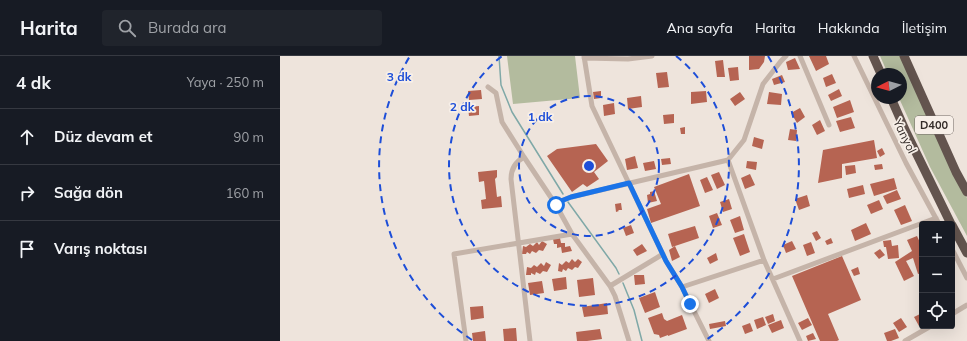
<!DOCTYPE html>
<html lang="tr">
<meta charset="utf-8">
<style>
body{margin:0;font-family:Mulish,sans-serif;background:#20242c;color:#f1f3f6}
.controls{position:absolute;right:12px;bottom:12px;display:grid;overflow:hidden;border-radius:4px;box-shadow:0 4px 16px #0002}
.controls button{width:36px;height:36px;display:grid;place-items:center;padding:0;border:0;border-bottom:1px solid #363941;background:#171b24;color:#f1f3f6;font:20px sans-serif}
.compass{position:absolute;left:591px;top:12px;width:36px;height:36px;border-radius:50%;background:#171b24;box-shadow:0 4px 16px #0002;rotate:264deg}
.stop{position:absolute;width:12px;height:12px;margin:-9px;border:3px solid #1a73e8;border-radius:50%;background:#fff}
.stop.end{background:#1a73e8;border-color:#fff;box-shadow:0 1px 4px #0008}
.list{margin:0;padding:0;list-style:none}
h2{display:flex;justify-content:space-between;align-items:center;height:52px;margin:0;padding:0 16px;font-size:17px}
h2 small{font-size:13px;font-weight:400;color:#9ea1a6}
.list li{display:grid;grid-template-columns:26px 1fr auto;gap:12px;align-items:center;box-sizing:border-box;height:56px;padding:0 16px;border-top:1px solid #363941}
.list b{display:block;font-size:15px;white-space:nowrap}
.list em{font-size:13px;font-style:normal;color:#9ea1a6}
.icon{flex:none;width:22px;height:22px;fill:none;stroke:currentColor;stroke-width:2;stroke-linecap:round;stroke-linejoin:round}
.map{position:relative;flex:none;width:687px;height:285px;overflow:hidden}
header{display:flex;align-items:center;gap:24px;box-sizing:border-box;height:56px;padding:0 20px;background:#171b24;border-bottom:1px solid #363941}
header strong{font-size:19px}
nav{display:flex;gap:22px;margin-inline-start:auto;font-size:14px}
.search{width:280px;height:36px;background:#20242c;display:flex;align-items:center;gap:10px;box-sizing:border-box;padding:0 14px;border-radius:4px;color:#9ea1a6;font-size:15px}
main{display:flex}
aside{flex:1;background:#171b24}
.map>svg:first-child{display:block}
.green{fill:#b3bb9e}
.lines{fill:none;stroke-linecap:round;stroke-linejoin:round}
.stream{stroke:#7fa8a7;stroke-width:1.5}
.building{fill:#b66452}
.minor{stroke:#c5b4a9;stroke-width:5}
.trunk{stroke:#63544e;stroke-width:9}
.route{stroke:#1a73e8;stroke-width:5}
.ring{fill:none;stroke:#1d4ed8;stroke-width:2;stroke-dasharray:7 5}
.labels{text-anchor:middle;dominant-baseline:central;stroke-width:3.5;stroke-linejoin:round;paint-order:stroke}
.shield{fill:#f7efe8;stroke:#6e6662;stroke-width:1}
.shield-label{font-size:11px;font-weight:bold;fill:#332b28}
.street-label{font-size:12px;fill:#332b28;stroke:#f7efe8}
.centre{fill:#1d4ed8;stroke:#f7efe8;stroke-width:2}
.ring-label{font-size:12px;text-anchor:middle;font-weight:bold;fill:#1d4ed8;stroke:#f7efe8;stroke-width:3.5;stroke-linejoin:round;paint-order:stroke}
</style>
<header>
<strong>Harita</strong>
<div class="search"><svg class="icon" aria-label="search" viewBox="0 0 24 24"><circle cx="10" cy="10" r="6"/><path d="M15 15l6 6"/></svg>Burada ara</div>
<nav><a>Ana sayfa</a><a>Harita</a><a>Hakkında</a><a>İletişim</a></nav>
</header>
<main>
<aside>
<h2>4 dk<small>Yaya · 250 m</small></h2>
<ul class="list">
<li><svg class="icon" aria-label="ahead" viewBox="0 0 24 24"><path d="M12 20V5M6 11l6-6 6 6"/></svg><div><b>Düz devam et</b></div><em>90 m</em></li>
<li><svg class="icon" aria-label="right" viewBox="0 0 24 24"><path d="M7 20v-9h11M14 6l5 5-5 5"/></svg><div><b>Sağa dön</b></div><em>160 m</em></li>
<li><svg class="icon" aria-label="arrive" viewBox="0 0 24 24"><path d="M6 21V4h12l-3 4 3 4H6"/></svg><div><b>Varış noktası</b></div></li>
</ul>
</aside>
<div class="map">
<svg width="687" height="285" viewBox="0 0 687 285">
<rect width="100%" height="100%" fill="#eee4dc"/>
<path class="green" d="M227 0H295L300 42 233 48Z
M600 0H621L678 126 687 142V180L650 111 619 42H621V18H608Z"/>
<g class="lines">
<path class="stream" d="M219 0 221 29 232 56 283 138
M288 146 336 212 339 218
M343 227 354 254 362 285"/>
</g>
<path class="building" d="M469 0H485L484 6 479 13 469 14Z
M529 0H546L549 8 536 15Z
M515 2 520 13 508 14 506 6Z
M443 4 445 21H437L435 5Z
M458 11 459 24 450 25 448 12Z
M387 16 389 31 378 32 376 17Z
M552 18 556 27 546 31 543 22Z
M502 19 505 26 494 29 492 23Z
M559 33 562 40 551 45 548 39Z
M201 34 202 43 189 44 188 35Z
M321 35V42L314 43 313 36Z
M426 35 427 46 411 48V36Z
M460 36 465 43 455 50 450 43Z
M489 36 502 38 501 49 487 48Z
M361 40 362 51 348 53 347 42Z
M570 44 574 56 557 62 553 51Z
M334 47 335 58 324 60 323 49Z
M199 50V59L189 60 188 51Z
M520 52 525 61 517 67 511 57Z
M394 58V67L384 68 383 59Z
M571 61 575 72 560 76 556 65Z
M540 64 545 75 537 79 532 69Z
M405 71V78H401L400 72Z
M510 73 517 74 516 85 508 84Z
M474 81 484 84 482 93 472 90Z
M594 84 597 102 562 108V122L538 127 543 94Z
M316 88 328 105 314 116 319 123 307 131 303 128 292 136 267 100 277 93Z
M602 92 605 98 600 101 597 95Z
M355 100 358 112 347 114 345 103Z
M390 102 391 108 382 109 381 103Z
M374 105 376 113 365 115 363 107Z
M467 105 477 106 476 114 466 112Z
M602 108 603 113 595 114 594 109Z
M575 109 576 117 566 119 565 110Z
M217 114V121L215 123 217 141 221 140 222 151 202 153 201 144 206 143 204 125 199 126 198 116Z
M439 116 445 129 437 133 431 119Z
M409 118 420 150 371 167 367 153 381 148 374 131Z
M470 118 475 129 465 133 461 122Z
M427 121 433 134 425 137 420 124Z
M614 122 617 133 594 140 590 128Z
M583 129 585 138 569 142 567 133Z
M617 134 621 143 607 148 603 140Z
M374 135 377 145 368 147 367 139 370 138V136Z
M527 139 530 150 519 154 515 143Z
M449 143 452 153 443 156 440 146Z
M599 144 603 153 591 158 587 149Z
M341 147 342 154H338L339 155 336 156 335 148Z
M625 149 632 165 621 169 614 154Z
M437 157 442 169 433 172 429 160Z
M460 160 464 174 455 177 450 164Z
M586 167 591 178 575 185 571 174Z
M351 169 354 177 346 180 343 172Z
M415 170 419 182 392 191 388 178Z
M537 175 541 182 536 185 532 177Z
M464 178 470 196 460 200 453 182Z
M637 180 642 191 640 192 642 196V217L638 218 633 202 626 205 634 220 624 225 615 206 632 195 627 184Z
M280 182 281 187H285V191L290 190 292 195 282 197 281 191 277 192V188H274L273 183Z
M551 182 553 187 547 189 545 185Z
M611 184 612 190 618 189 619 202 608 203 606 191H604L603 185Z
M262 185 267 188 263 195 259 194 256 197 252 195 250 198 247 196 246 198H242L243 190 246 191 250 188 253 190 257 186 259 189Z
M512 185 516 193 506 197 503 189Z
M531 186 535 197 527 200 523 189Z
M362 188 367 195 357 200 353 194Z
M395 190 400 201 392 205 389 194Z
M600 193 605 199 599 203 594 197Z
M436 197 438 204 430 208 427 202Z
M562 200 581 244 548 258 559 284 557 285H540L512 220Z
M292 203 295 206 298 203 302 206 298 212 295 211 292 214 288 212 286 215 283 213 282 216 278 215 279 207 282 209 286 205 289 207Z
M266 206 271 209 267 216 263 215 260 218 256 216 255 219 251 217V219H246L247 211 251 212 254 209 257 211 261 207 264 210Z
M578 211 580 218 574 220 571 214Z
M354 219H364L365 228 355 229Z
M286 221 287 233 274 235 272 223Z
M313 222 315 239 299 241 297 224Z
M262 225 264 237 250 239 248 227Z
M435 233 439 242 429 247 425 238Z
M375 236 380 251 365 257 359 242Z
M327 247 328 258 304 261 302 251Z
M203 250 204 262 191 264 190 251Z
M382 257 384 263 387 265 402 259 407 273 388 280V279L380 282 379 279 374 278 368 262Z
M642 257V269L639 270 634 261Z
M493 258 495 265 488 268 485 261Z
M483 261 486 269 477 273 474 264Z
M528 262 532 269 522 274 518 267Z
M621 262 627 271 619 276 613 267Z
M501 264 504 272 492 277 488 269Z
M445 265 446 270 430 273 429 268Z
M470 267 473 275 465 278 462 270Z
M236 272 237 285H224L223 273Z
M320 273 322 283 307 285H297L296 276Z
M615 273 619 282 611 285H607L604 277Z
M205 275 206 285H193L192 277Z
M533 277 536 283 528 285 526 280Z"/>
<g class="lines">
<path class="minor" d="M304 0 312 50 386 205 402 231 429 285
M520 0 549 69
M574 0 626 107 659 168
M304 2 348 3 372 0
M208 31 216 37 222 66 244 101 276 149 292 178
M244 101C235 106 231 113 231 123L250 285
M448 104 484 204 520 285
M276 149 281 145 291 141 448 104 464 84 483 28 501 5 506 0
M672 193 687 222
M493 223 656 162
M330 230 383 198
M402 231 484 204
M672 258 687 249
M186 285 174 198 292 178 330 230 335 240 349 285
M625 285 651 270"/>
<path class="trunk" d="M593 0 601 18
M624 0 676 116 687 136
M611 42 626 76 671 168
M672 169 687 197"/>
</g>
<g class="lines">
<path class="route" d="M276 149 281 145 291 141 349 127 386 205 402 231 410 248"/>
</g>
<g class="ring">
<circle cx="309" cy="110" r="70"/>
<path d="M396 0A140 140 0 1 1 222 0"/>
<path d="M192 284A210 210 0 0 1 130 0M488 0A210 210 0 0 1 426 284"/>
</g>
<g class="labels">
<rect class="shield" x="635" y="60" width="38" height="18" rx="3"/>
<g class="shield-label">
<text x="654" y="69">D400</text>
</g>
<g class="street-label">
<text transform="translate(625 80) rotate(64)">Yanyol</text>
</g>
</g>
<circle cx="309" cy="110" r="6" class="centre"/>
<g class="ring-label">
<text x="119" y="25">3 dk</text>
<text x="182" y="55">2 dk</text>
<text x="260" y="65">1 dk</text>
</g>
</svg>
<div class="controls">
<button>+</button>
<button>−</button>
<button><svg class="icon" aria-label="locate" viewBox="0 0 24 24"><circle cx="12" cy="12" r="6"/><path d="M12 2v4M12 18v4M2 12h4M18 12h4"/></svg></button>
</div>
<svg class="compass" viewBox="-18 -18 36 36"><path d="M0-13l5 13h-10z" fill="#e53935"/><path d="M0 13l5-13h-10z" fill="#9ea1a6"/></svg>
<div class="stop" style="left:276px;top:149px"></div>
<div class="stop end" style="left:410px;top:248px"></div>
</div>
</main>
